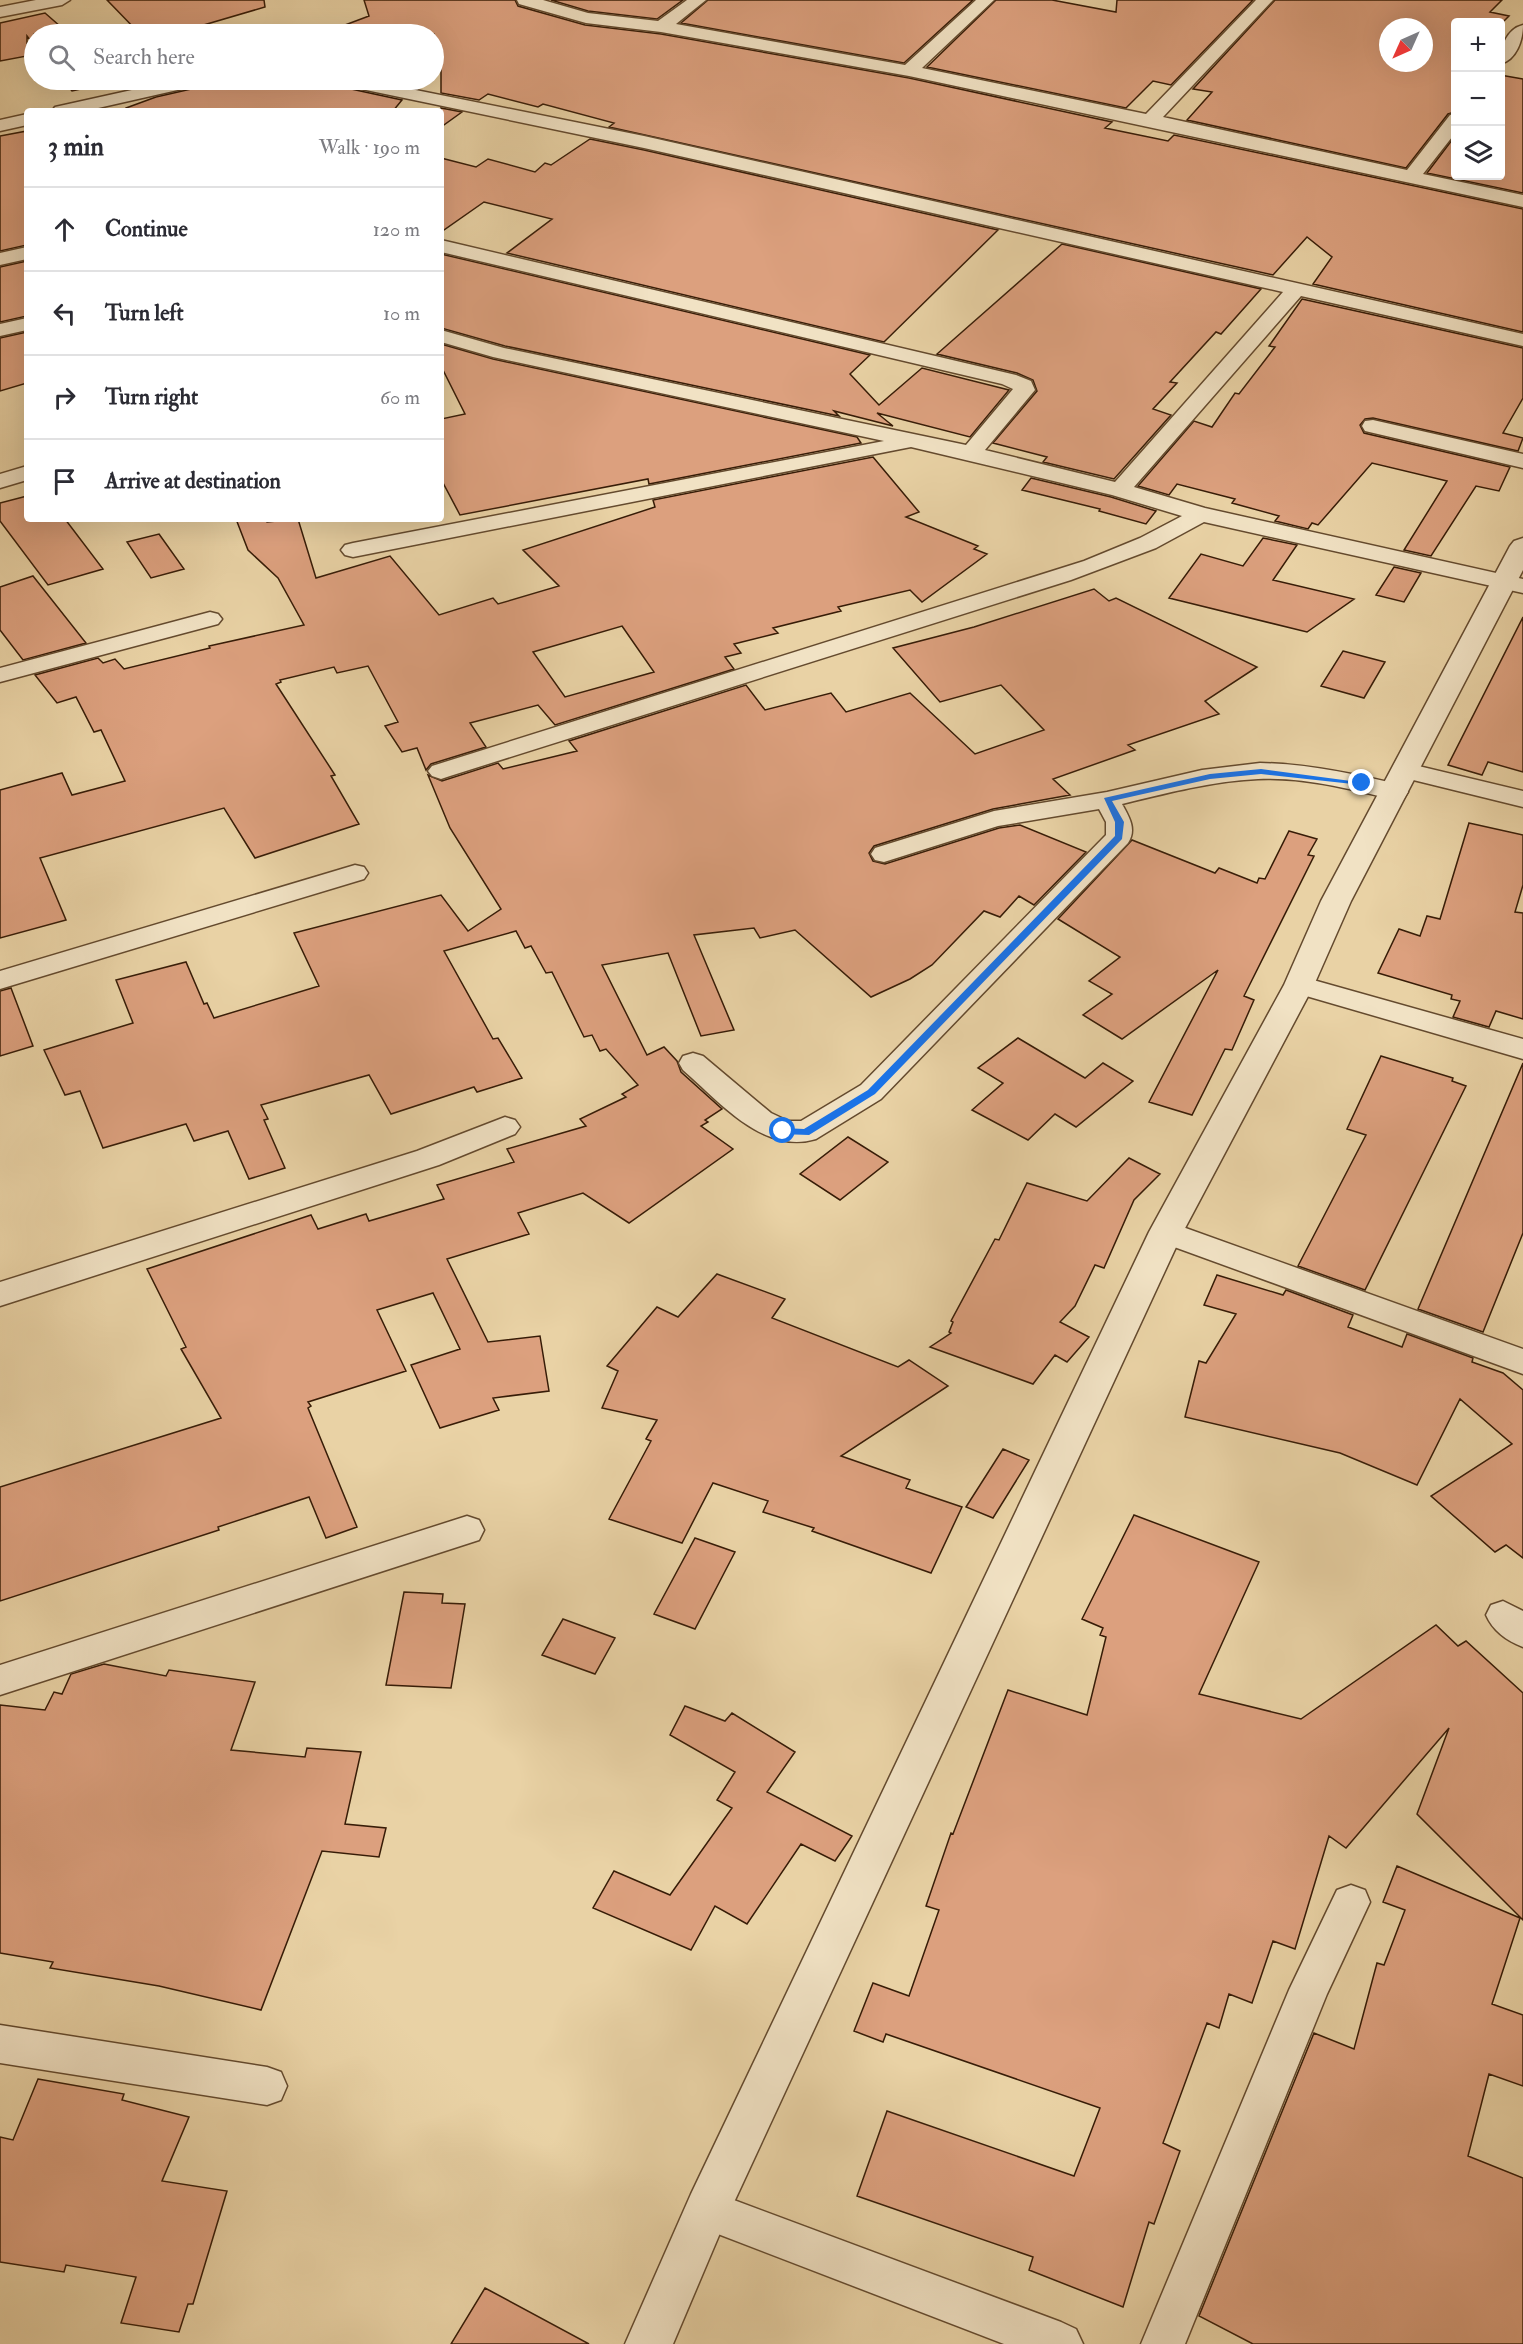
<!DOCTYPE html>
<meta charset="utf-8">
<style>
body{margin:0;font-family:"IM FELL Double Pica",serif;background:#f2f2f3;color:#2b2b33}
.controls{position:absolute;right:18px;top:18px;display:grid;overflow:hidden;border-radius:6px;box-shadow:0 6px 24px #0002}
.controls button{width:54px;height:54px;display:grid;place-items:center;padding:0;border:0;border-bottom:2px solid #e1e1e2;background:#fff;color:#2b2b33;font:30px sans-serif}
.compass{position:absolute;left:1379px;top:18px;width:54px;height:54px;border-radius:50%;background:#fff;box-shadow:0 6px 24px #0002;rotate:225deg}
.stop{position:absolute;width:18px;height:18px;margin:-14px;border:4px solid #1a73e8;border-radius:50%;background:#fff}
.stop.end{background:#1a73e8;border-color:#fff;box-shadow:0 2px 6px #0008}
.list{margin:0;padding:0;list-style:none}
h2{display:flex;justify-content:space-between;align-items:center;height:78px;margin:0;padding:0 24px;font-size:26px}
h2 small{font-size:20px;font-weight:400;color:#7c7c81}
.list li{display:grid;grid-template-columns:39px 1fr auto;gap:18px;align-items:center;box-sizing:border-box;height:84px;padding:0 24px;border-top:2px solid #e1e1e2}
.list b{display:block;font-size:22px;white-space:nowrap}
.list em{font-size:20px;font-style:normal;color:#7c7c81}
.icon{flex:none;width:33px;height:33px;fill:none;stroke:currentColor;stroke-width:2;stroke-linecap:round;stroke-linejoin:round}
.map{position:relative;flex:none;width:1523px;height:2344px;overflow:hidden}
.search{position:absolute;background:#fff;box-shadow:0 6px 24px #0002;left:24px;top:24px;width:420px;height:66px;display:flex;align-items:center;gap:15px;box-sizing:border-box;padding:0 21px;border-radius:33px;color:#7c7c81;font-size:22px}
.panel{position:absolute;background:#fff;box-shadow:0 6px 24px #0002;left:24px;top:108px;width:420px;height:414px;border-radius:6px}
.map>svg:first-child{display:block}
.building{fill:#dca07e;stroke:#371c07;stroke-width:1.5;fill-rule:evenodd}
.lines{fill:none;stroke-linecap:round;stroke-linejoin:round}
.minor-casing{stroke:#644a2e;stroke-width:3}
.tertiary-casing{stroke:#644a2e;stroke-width:3}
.minor{fill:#f1e2c4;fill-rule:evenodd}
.tertiary{fill:#f1e2c4;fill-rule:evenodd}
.route{fill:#1a73e8}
</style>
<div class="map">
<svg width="1523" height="2344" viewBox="0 0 1523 2344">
<rect width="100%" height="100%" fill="#e9d2a5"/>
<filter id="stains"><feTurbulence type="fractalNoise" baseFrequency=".00333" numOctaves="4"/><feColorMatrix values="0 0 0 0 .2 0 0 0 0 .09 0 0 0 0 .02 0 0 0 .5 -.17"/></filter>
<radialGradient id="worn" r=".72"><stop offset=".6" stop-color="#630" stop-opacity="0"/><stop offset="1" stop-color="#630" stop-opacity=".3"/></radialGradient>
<path class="building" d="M107 0H264L265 7 173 34H140Z
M364 0H515L518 6 585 25 661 34 909 78 1112 122 1105 128 1168 141 1174 135 1523 209V332L1313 284 1332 257 1307 237 1273 275 609 127 614 123 543 104 538 107 488 94 479 100 441 93V54L434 63V34H321L369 16Z
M551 0H683L657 19 588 11Z
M708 0H973L904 63 681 23Z
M996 0H1052L1116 12 1117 0H1253L1171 85 1153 81 1126 108 927 67Z
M1275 0H1502L1490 12 1509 16 1500 25V22H1455V112L1448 114 1406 168 1187 120 1212 92 1193 89ZM1388 27H1424V63H1388Z
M45 13 69 34H34V45L27 36V56L0 61V23Z
M1500 75 1523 79V193L1427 173 1455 136V176H1500Z
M63 80H111L114 82 72 91Z
M209 80H331L342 87 402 100 393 111H127L126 108 156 97 204 86Z
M375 80H419L413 87Z
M441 108 462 112 441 127Z
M27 131V245L0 251V136Z
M590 139 644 150 998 230 884 342 507 253 552 219 484 202 441 232V158L476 167 488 159 535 172 545 163 551 165Z
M1062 244 1261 289 1221 334 1216 332 1170 382 1177 383 1153 409 1171 415 1114 479 1043 462 1047 457 993 443 1037 391 1033 380 1017 373 937 354Z
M441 254 870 355 850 374 879 405 922 368 1009 390 970 437 877 413 893 426 834 411 839 416 505 346 441 328Z
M27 261V316L0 322V267Z
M1302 299 1523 348V398L1503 433 1523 438 1518 451 1373 418 1365 419 1360 425 1364 433 1510 467 1499 491 1476 486 1431 556 1404 550 1447 481 1372 463 1318 525 1312 523 1308 529 1275 521 1279 516 1232 503 1235 499 1177 484 1169 495 1138 486 1194 421 1212 427 1235 393 1239 394 1275 347 1269 346Z
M27 332V383L0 391V338Z
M441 344 493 359 857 437 861 443 649 484 648 479 460 515 441 479V419L465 414 441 366Z
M873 457 919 512 906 517 978 546 974 549 987 554 922 602 910 590 838 607 841 611 773 628 778 633 734 644 741 653 725 657 734 669 555 725 538 705 470 723 486 747 431 764 426 770 417 748 402 752 385 726 398 722 368 666 337 673 334 667 280 680 281 682 276 684 335 775 331 776 359 824 255 858 224 808 40 858 66 920 0 938V790L62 773 72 795 125 781 101 730 94 732 76 697 57 703 35 675 98 658 103 663 115 659 124 669 210 648 209 646 304 625 278 578 248 550 236 519H266L267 522 298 519 316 578 390 556 439 615 493 598 498 604 559 586 523 550 655 507 653 500ZM622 626 654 672 565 697 533 652Z
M1031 478 1111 497 1156 511 1146 524 1099 511 1100 509 1022 490Z
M27 496V519H65L103 569 48 585 0 521V503Z
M159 534 184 569 151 578 127 542Z
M1263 538 1297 545 1273 580 1354 599 1307 632 1169 598 1201 554 1243 566Z
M1394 567 1421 573 1404 602 1376 595Z
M33 576 86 643 23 660 0 630V587Z
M1094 589 1109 601 1116 598 1257 667 1205 701 1219 714 1128 745 1135 750 1053 779 1070 795 993 809 874 846 869 853 873 861 885 864 999 828 1020 825 1086 852 1034 905 1019 896 1000 917 984 911 932 965 910 979 871 997 795 930 760 938 754 928 694 935 734 1030 701 1036 668 953 602 965 647 1055 664 1047 677 1061 681 1072 722 1109 705 1120 708 1122 701 1126 733 1149 629 1223 583 1193 518 1213 529 1234 447 1259 488 1342 540 1336 549 1391 493 1398 499 1410 440 1428 411 1365 460 1349 433 1293 377 1310 406 1371 308 1402 311 1406 308 1408 357 1527 326 1538 309 1497 218 1527 219 1530 0 1601V1487L221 1418 181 1349 186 1347 147 1269 311 1215 318 1229 366 1214 369 1221 444 1199 437 1185 514 1162 507 1149 586 1126 580 1119 626 1097 622 1094 638 1085 606 1049 600 1051 592 1035 584 1037 552 972 546 973 531 946 525 948 516 931 444 951 493 1039 498 1038 522 1078 477 1092 474 1087 391 1114 369 1075 261 1105 268 1119 264 1120 285 1168 249 1179 228 1131 194 1141 186 1124 103 1148 80 1091 65 1095 44 1050 133 1023 116 980 186 962 204 1004 207 1003 214 1018 319 986 294 933 441 895 468 931 501 909 450 828 428 775 442 781 498 763 503 769 577 751 569 741 746 685 765 710 831 693 846 712 910 693 975 754 1044 730 1001 685 940 702 893 648 974 627Z
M1523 617V772L1488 762 1482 775 1448 765Z
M1343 651 1385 662 1364 698 1321 686Z
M1469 823 1523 835V885L1515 912 1523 913V1019L1496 1011 1489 1027 1453 1017 1460 1001 1451 999 1452 995 1378 973 1399 929 1420 936 1427 916 1440 919Z
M1289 831 1317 839 1308 855 1314 856 1244 996 1254 1000 1232 1050 1225 1049 1192 1115 1149 1102 1218 970 1122 1039 1083 1015 1112 994 1089 981 1120 957 1058 919 1132 840 1215 873 1219 868 1257 883 1259 878 1265 879Z
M11 988 33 1046 0 1056V991Z
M1018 1038 1085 1078 1103 1063 1133 1081 1076 1127 1055 1114 1028 1140 972 1110 1003 1083 978 1068Z
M1381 1056 1453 1078 1452 1081 1466 1086 1365 1290 1298 1266 1366 1135 1347 1129Z
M1523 1063V1233L1483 1332 1418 1309Z
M848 1137 888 1162 840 1200 800 1174Z
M1129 1158 1160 1174 1134 1200 1104 1268 1095 1265 1075 1306 1060 1322 1089 1337 1067 1362 1055 1355 1033 1384 930 1347 951 1333 949 1332 953 1322 951 1321 995 1239 999 1240 1027 1183 1087 1201Z
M717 1274 785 1299 772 1318 898 1367 909 1360 948 1386 841 1456 910 1480 906 1488 962 1507 931 1573 812 1531 814 1528 763 1512 768 1501 713 1483 682 1543 609 1519 651 1441 646 1439 657 1420 602 1408 618 1371 607 1366 657 1307 678 1317Z
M1217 1275 1283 1295 1286 1290 1353 1315 1348 1327 1402 1347 1407 1334 1473 1358 1472 1362 1503 1373 1523 1390V1558L1506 1545 1495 1552 1431 1496 1512 1444 1460 1399 1417 1485 1340 1453 1185 1417 1199 1361 1206 1363 1236 1314 1204 1305Z
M1003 1449 1029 1460 993 1518 966 1507Z
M1134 1515 1259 1562 1199 1694 1301 1719 1436 1625 1458 1646 1466 1641 1523 1693V1920L1417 1814 1449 1728 1346 1848 1329 1836 1295 1949 1273 1941 1252 2003 1229 1994 1219 2028 1207 2023 1163 2143 1180 2151 1154 2224 1149 2222 1123 2307 1029 2270 1033 2257 857 2196 887 2111 1074 2176 1100 2108 886 2034 883 2042 854 2031 873 1983 909 1996 939 1910 926 1906 951 1833 953 1834 1008 1690 1087 1715 1106 1637 1100 1635 1103 1628 1082 1619Z
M695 1538 735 1552 695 1629 654 1614Z
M404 1592 443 1594 442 1603 465 1604 451 1688 386 1685Z
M563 1619 615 1638 595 1674 542 1655Z
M104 1664 166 1676 169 1670 255 1682 231 1750 305 1757 307 1748 361 1752 345 1824 386 1828 379 1857 322 1851 261 2010 159 1986 50 1968 53 1962 0 1953V1705L45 1710 54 1692 62 1694 71 1674Z
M685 1706 725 1721 732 1713 795 1752 767 1792 852 1836 835 1861 801 1844 747 1924 715 1906 691 1950 593 1908 614 1871 670 1895 732 1808 717 1800 735 1772 670 1735Z
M1397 1866 1520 1918 1492 2004 1523 2015V2086L1489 2074 1468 2156 1523 2178V2344H1253L1199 2316 1314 2033 1354 2049 1377 1963 1384 1965 1405 1910 1383 1902Z
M38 2079 124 2094 122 2100 189 2117 162 2181 227 2191 193 2304H188L179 2332 121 2323 136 2277 66 2265 64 2272 0 2262V2137L13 2140Z
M485 2288 589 2344H451Z"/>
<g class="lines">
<g class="minor-casing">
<path id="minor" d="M36 0H70L62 5 0 17V7Z
M517 0H543L588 13 658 21 687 0H706L676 24 905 65 976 0H994L922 68 1146 114 1256 0H1273L1163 117 1407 170 1450 115 1456 114V132L1423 174 1523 195V207L909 76 661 32 586 23 519 4Z
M1523 25C1523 39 1517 60 1500 64 1500 49 1506 29 1523 25Z
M177 80H207L204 84 85 111H52L55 107Z
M333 80H366L644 136 1523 334V346L1301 296 1134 487 1205 508 1523 579V593L1204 522 1156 548 1071 580 450 776 441 779 432 776 428 771 432 766 1084 561 1140 538 1182 516 1112 495 911 447 353 557 345 555 341 550 345 545 353 543 884 441 493 357 441 342V330L504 348 966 445 1013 389 1002 384 441 252V240L1016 375 1031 381 1035 390 985 450 1115 482 1283 292 644 148 342 85Z
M27 114V125L0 131V120Z
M27 247V259L0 265V253Z
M27 318V330L0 336V324Z
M1373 420 1523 454V468L1365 431 1362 426 1365 421Z
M27 466V480L0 488V474Z
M210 612 218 614 222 619 218 624 0 682V668Z
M1260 763C1309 764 1357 774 1404 786L1408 792 1404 798 1395 800C1350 789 1305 777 1258 779 1212 781 1167 793 1122 804 1129 817 1137 829 1128 843L881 1099 816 1139C763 1155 719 1101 683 1070L679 1063 683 1056 693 1053 703 1056 771 1113 788 1121H801L861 1085 1106 835V822L1099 809 998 826 884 862 875 860 871 854 875 848 994 811 1107 792 1202 770Z
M1406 763 1523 791V807L1397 776 1393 771 1397 766Z
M355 865 364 867 368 873 364 879 0 989V971Z
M1299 976 1523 1039V1059L1289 991 1285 985 1289 979Z
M505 1117 515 1120 520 1127 515 1134 439 1165 0 1306V1282L417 1151Z
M1166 1221 1523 1349V1374L1155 1240 1151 1232 1155 1224Z
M467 1516 479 1520 484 1530 479 1540 0 1695V1665Z
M1503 1601 1523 1611V1647C1507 1641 1493 1631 1486 1615L1491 1605Z
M1351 1885 1365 1890 1370 1902 1327 1994 1185 2344H1141L1289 1990 1337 1890Z
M0 2025 267 2067 281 2072 287 2086 281 2100 267 2105 0 2063Z
M707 2190 1061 2322 1076 2329 1083 2344H1004L692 2224 686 2210 692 2196Z"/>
</g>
<g class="tertiary-casing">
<path id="tertiary" d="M1523 538V570L1351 901 1314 985 1183 1232 723 2226 673 2344H625L691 2194 1149 1232 1284 985 1321 901 1510 546 1514 541Z"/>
</g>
<use href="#minor" class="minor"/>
<use href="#tertiary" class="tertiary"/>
</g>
<path class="route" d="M1261 769 1366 783 1362 785 1261 774 1210 779 1112 801 1124 822 1122 839 875 1094 809 1135 780 1134 778 1131 783 1128 804 1129 868 1090 1115 836V822L1104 798 1210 774Z"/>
<rect width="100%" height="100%" filter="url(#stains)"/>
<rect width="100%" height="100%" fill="url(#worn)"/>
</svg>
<div class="controls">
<button>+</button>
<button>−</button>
<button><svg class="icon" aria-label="layers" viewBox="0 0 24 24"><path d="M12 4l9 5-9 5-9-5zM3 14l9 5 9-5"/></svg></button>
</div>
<svg class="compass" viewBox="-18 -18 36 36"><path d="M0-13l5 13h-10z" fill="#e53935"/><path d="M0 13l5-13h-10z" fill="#7c7c81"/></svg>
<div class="stop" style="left:783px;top:1131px"></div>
<div class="stop end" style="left:1362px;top:783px"></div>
<div class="search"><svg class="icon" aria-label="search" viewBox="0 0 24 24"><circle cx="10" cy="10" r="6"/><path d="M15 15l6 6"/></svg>Search here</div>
<section class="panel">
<h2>3 min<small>Walk · 190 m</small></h2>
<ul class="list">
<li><svg class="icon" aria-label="ahead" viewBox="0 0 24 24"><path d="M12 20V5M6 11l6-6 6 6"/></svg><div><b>Continue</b></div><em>120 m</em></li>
<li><svg class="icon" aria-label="left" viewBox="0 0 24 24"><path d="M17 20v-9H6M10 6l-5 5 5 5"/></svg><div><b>Turn left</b></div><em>10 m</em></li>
<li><svg class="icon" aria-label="right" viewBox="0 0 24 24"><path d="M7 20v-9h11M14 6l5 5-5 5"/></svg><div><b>Turn right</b></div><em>60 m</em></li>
<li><svg class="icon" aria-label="arrive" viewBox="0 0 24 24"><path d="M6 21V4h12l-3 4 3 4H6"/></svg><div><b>Arrive at destination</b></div></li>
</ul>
</section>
</div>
